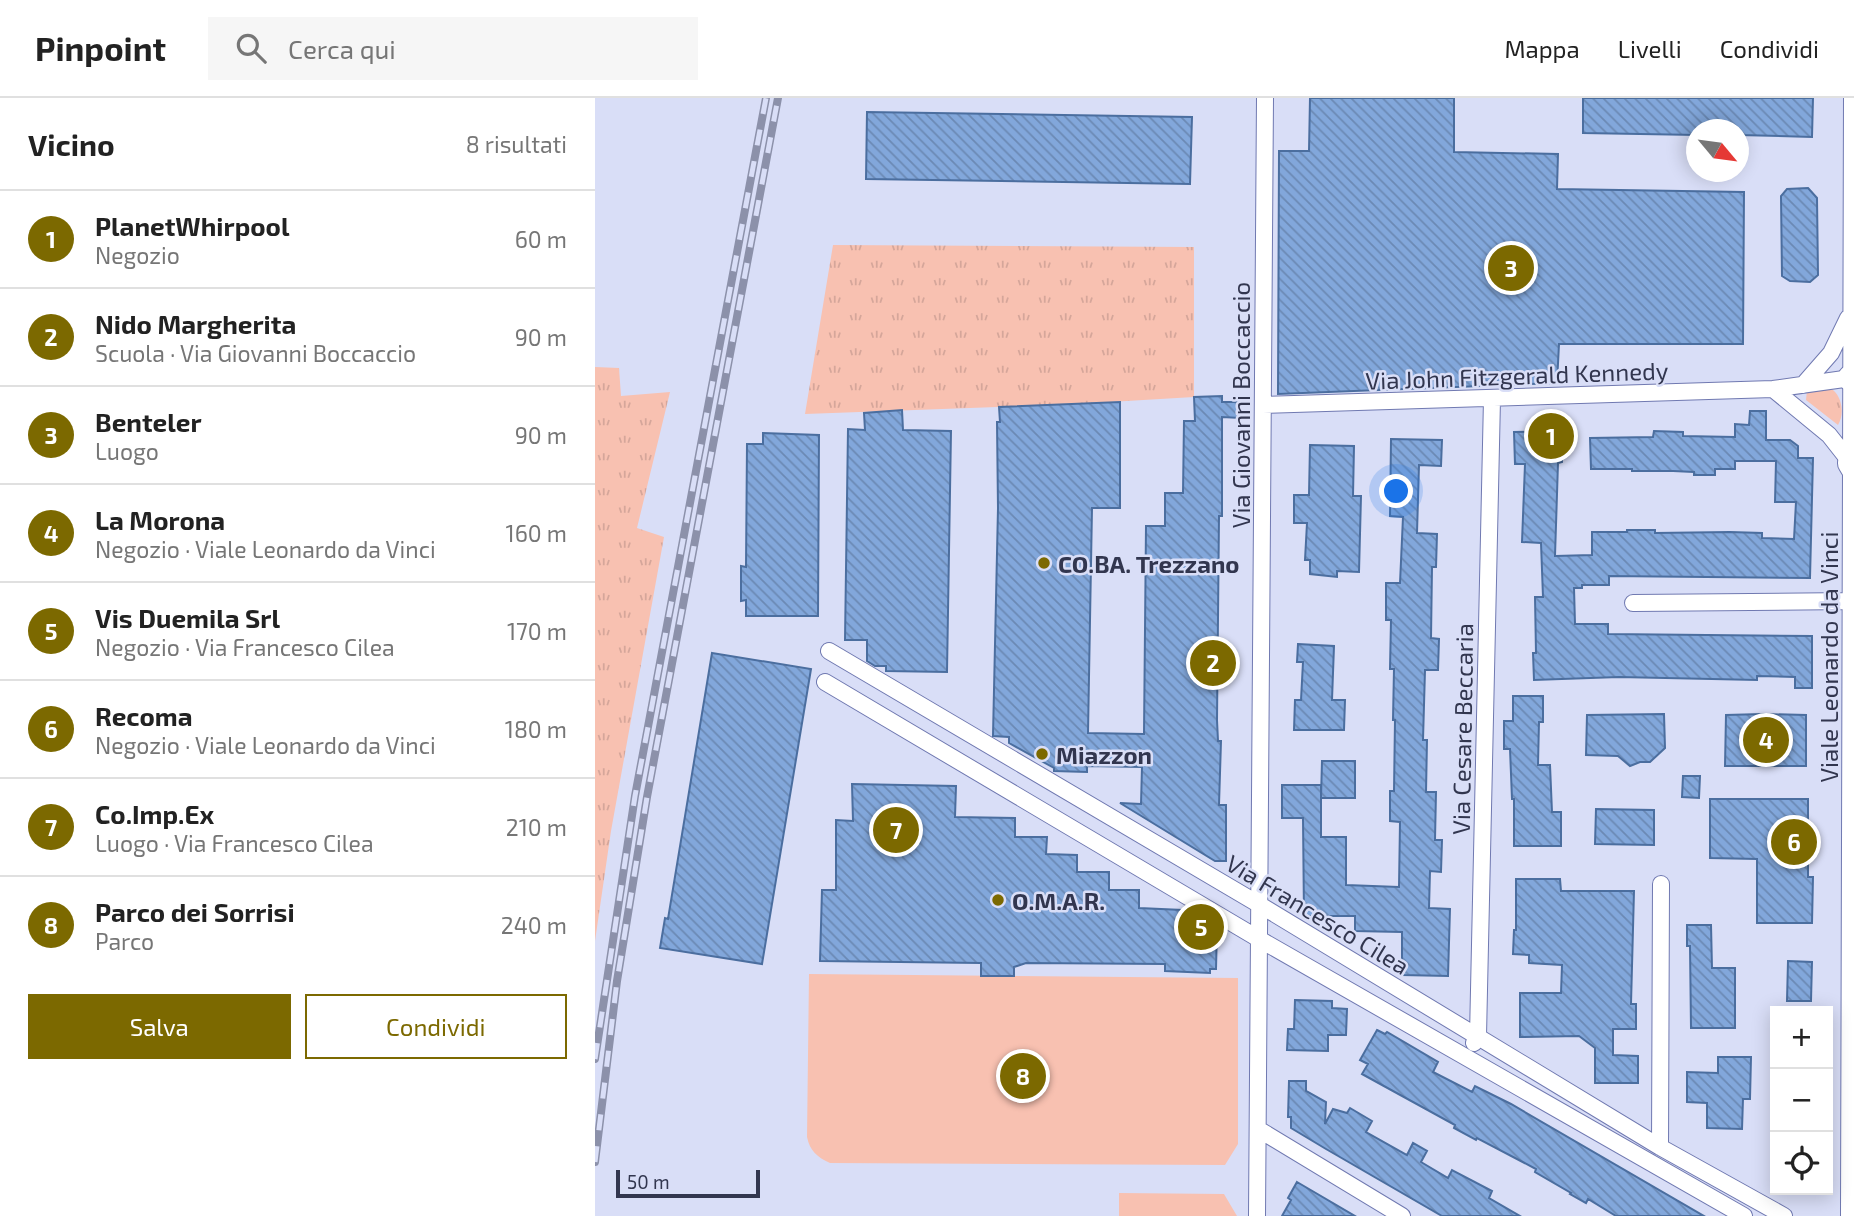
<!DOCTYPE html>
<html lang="it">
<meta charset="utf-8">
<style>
body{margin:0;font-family:"Exo 2",sans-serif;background:#f6f6f6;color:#222}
.controls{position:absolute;right:21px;bottom:21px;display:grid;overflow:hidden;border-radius:0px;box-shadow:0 4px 18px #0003}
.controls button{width:63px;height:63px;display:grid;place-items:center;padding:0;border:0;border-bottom:2px solid #e0e0e0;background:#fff;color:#222;font:35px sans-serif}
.compass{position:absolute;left:1091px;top:21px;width:63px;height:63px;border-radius:50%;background:#fff;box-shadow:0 4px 18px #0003;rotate:119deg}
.scale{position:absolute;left:21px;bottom:18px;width:144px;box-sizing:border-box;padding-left:7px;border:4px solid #32364f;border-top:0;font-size:19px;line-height:24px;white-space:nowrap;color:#32364f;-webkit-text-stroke:5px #d9def7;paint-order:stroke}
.you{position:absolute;left:802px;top:394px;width:24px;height:24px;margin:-18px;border:5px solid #fff;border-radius:50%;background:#1a73e8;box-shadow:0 0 0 10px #1a73e833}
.badge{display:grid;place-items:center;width:46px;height:46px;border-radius:50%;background:#7c6900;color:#fff;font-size:23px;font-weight:700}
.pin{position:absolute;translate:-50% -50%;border:4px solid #fff;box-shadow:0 2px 7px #0006}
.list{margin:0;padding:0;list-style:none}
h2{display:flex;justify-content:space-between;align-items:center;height:91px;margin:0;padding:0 28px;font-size:30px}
h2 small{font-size:23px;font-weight:400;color:#767676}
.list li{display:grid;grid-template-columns:46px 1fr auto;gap:21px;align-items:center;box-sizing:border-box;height:98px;padding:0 28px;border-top:2px solid #e0e0e0}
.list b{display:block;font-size:26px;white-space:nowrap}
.list p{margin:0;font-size:23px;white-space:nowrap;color:#767676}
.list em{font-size:23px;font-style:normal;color:#767676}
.actions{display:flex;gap:14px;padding:21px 28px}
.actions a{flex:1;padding:16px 0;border:2px solid #7c6900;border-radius:0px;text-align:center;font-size:24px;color:#7c6900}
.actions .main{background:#7c6900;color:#fff}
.icon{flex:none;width:38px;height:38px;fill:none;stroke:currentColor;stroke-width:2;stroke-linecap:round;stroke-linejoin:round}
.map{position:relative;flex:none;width:1259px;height:1118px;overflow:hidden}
header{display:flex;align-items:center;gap:42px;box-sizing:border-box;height:98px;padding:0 35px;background:#fff;border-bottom:2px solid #e0e0e0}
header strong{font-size:33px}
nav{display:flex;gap:38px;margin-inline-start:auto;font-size:24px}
.search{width:490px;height:63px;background:#f6f6f6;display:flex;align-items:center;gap:18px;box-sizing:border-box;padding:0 24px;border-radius:0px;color:#767676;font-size:26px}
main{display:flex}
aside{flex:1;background:#fff}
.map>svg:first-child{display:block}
.grass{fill:url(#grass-tufts)}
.park{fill:#f8c1b1}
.building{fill:url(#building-back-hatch);stroke:#4b6e9f;stroke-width:2}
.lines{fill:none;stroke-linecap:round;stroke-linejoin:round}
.street-casing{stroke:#7079b1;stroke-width:18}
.primary-casing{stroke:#7079b1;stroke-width:28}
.street{stroke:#fff;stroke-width:16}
.primary{stroke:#fff;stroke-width:26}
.rail-casing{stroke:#8c91aa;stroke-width:8}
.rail{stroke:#d9def7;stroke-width:5;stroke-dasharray:16;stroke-linecap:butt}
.poi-dot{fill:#7c6900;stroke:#d9def7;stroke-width:2.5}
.labels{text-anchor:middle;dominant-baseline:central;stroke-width:5;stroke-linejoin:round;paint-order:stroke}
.street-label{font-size:24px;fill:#32364f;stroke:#d9def7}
.poi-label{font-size:24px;font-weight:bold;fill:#32364f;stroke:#d9def7;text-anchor:start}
</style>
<header>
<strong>Pinpoint</strong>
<div class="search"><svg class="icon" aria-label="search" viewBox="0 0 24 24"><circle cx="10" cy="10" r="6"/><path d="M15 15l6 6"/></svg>Cerca qui</div>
<nav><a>Mappa</a><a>Livelli</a><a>Condividi</a></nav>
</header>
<main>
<aside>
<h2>Vicino<small>8 risultati</small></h2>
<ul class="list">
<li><span class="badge">1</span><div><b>PlanetWhirpool</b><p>Negozio</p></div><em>60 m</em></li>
<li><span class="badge">2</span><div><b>Nido Margherita</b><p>Scuola · Via Giovanni Boccaccio</p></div><em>90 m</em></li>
<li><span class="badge">3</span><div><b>Benteler</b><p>Luogo</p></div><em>90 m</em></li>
<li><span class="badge">4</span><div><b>La Morona</b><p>Negozio · Viale Leonardo da Vinci</p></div><em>160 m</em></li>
<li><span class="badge">5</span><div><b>Vis Duemila Srl</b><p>Negozio · Via Francesco Cilea</p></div><em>170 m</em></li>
<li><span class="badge">6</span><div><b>Recoma</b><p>Negozio · Viale Leonardo da Vinci</p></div><em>180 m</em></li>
<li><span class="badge">7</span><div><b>Co.Imp.Ex</b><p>Luogo · Via Francesco Cilea</p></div><em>210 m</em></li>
<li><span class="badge">8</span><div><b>Parco dei Sorrisi</b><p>Parco</p></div><em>240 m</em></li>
</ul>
<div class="actions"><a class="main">Salva</a><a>Condividi</a></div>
</aside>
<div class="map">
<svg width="1259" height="1118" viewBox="0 0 1259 1118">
<defs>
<pattern id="grass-tufts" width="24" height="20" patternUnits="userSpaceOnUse" patternTransform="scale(1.75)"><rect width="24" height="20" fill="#f8c1b1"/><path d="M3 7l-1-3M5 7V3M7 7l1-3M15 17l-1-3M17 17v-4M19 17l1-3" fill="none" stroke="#d5a69a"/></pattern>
<pattern id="building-back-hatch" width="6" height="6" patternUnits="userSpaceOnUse" patternTransform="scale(1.75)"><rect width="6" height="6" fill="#82a7db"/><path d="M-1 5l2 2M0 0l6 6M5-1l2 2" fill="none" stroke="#6b89b4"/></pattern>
</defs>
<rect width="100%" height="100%" fill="#d9def7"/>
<path class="grass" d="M238 147 599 149V299L481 306 210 316Z
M0 269 24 270 26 298 75 294 42 430 69 439 16 733 0 843Z
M1235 290C1247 296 1250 316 1243 327L1211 302 1212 292Z"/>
<path class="park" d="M214 876 643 880V1046L630 1067 235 1065C222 1059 215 1053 212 1039Z
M524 1095 629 1096 642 1118H524Z"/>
<path class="building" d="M715 0H859V54L963 56 962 91 1149 94 1148 246H964L962 285 683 296 684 53H714Z
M988 0H1218L1217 39 1144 37V32H1102V37L988 35Z
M272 14 597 19 595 86 271 81Z
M1213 90 1222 100 1223 177 1215 184 1195 183 1187 178 1186 98 1192 91Z
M627 298V304H646L645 320 627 319V418H624L622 622 623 643H626L624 707H631V763H620L525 705 546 706 547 669 492 668V674L459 673V670L414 645V639L398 638 403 410 402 324H405L404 309 525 304V410H497L493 635 549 636 551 428H570V395H588L589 323H600L599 299Z
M307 312 308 332 356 333 352 574 291 573V568H280L272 563V542H250L253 331 270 332 269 315Z
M1155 313H1171V342H1195L1203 348V360H1218L1215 480 1014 478V487H987V490H979L980 526H1013V536L1217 538V590H1200V579L1162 578V582L1024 579 939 582 938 555H941L940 499H948L946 445 927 444 930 366H920L919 334 966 333 967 364 963 365 960 458 997 457V434H1032V432H1060V435L1135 434 1167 435V440L1199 441 1201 404H1180L1181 363H1140V371H1120V377H1099V374L1078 373H1037V371H996L995 340 1058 339 1059 333 1088 334V338L1140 339V326L1154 327Z
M168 335 224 337 223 518H151V502L146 503V468L151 469 152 346H168Z
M796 341 847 342 846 368 824 367 822 435 842 436 841 469H837L836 540 844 541 843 572H830L828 642H832L831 694H841L840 742H847L846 774 835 773 834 810 855 811 853 878 807 877V834L760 833V818H709L708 720H687V687H726V739H751V787L804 789 805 724 795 723V693H799L800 622H798L799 571H795L796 522H791V485H805L808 419 795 418Z
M715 347 759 348 758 398H766L764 474 742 473V479L715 476V462H710L712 425H699V397H714Z
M703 546 739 548 737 602H750L749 632H699L700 602H706L708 564H702Z
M117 555 216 571 167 866 65 850 70 820 73 821Z
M918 598H948V624H944L943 667H955L957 714H966V748H919V701H917L915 651H909V623H918Z
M1069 616 1070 650 1055 664H1045L1035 668 1023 658 991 657 992 617Z
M1168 616 1211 617V668H1130L1131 617Z
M727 663H760V700H726Z
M1088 678H1105L1104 700 1087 699Z
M257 686 361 688 360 719 420 720V739H452L451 756 482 757V774H514V792H544V810L588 812 603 823 622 830 621 871H615V875L570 873V866L431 865 419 869V878H386V865L225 863 227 792H241V722L258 723Z
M1115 701H1213V779H1218L1217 825H1162V761L1115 760Z
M1001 711 1059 712V747L1000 746Z
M921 781H965L966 793H1039L1036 906H1041V931H1018V957L1043 958V985H1000V950L984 938 925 939V895H966L967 867 934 865V857L918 856 919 832H921Z
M1092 827H1116L1117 870H1140V930H1096L1095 848H1092Z
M1193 863 1217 864 1216 903H1192Z
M700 902 737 903V910L752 911 751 937H733V953L692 952 693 931H699Z
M782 932 790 936 792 934 843 964 838 974 877 994 880 988 916 1006 1109 1118H1021L993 1101 991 1105 975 1096 976 1095 940 1074 941 1071 882 1040 881 1042 859 1030 860 1027 767 976 773 966 765 962Z
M1123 959H1156L1155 1001H1148L1147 1031 1112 1030V1005L1092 1004V974L1123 975Z
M694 983H711V993L731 1004 730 1026 738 1011 752 1015 755 1010 777 1023 771 1034 812 1057 818 1045 832 1053 826 1064 853 1080 857 1072 897 1093 894 1100 925 1118H847L731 1051 696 1030V1019H693Z
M702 1084 760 1118H687L696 1102 693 1100Z"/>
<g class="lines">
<g class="street-casing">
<path id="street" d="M1208 287 1236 255 1253 220
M1178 291 1234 337 1256 365
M668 307 1178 291 1256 280
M1038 505 1256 503
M234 553 665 807 1065 1049 1189 1118
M230 584 664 841 1149 1118
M879 945 883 938 897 301
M663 1031 807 1118
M1065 1049 1066 786
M662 1118 670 0
M1254 1118 1257 0"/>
</g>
<g class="primary-casing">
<path id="primary" d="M1256 280 1259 279
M1256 365 1259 370"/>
</g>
<use href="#street" class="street"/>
<use href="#primary" class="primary"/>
<g class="rail-casing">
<path id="rail" d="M0 961 40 698 171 0
M0 1064 22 883 52 699 183 0"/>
</g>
<use href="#rail" class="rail"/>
</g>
<g class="poi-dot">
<circle cx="449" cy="465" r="7"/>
<circle cx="447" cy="656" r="7"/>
<circle cx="403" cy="802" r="7"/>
</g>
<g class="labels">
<g class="street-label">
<text transform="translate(922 277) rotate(-2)">Via John Fitzgerald Kennedy</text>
<text transform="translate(645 307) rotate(-90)">Via Giovanni Boccaccio</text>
<text transform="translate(1233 559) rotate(-90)">Viale Leonardo da Vinci</text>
<text transform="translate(867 631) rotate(-89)">Via Cesare Beccaria</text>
<text transform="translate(723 816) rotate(31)">Via Francesco Cilea</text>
</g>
<g class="poi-label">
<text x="463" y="465">CO.BA. Trezzano</text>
<text x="461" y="656">Miazzon</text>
<text x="417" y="802">O.M.A.R.</text>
</g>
</g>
</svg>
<div class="controls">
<button>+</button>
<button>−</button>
<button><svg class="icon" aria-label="locate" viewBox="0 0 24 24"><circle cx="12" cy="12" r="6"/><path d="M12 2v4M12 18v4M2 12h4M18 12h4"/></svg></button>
</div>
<svg class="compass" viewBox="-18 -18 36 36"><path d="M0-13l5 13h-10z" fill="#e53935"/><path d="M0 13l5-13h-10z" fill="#767676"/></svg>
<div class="scale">50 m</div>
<div class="you"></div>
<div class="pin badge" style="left:956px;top:338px">1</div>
<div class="pin badge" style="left:618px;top:565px">2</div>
<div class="pin badge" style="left:916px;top:170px">3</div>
<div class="pin badge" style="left:1171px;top:642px">4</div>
<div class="pin badge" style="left:606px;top:829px">5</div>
<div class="pin badge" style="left:1199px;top:744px">6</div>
<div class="pin badge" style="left:301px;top:732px">7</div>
<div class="pin badge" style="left:428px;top:978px">8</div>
</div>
</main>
